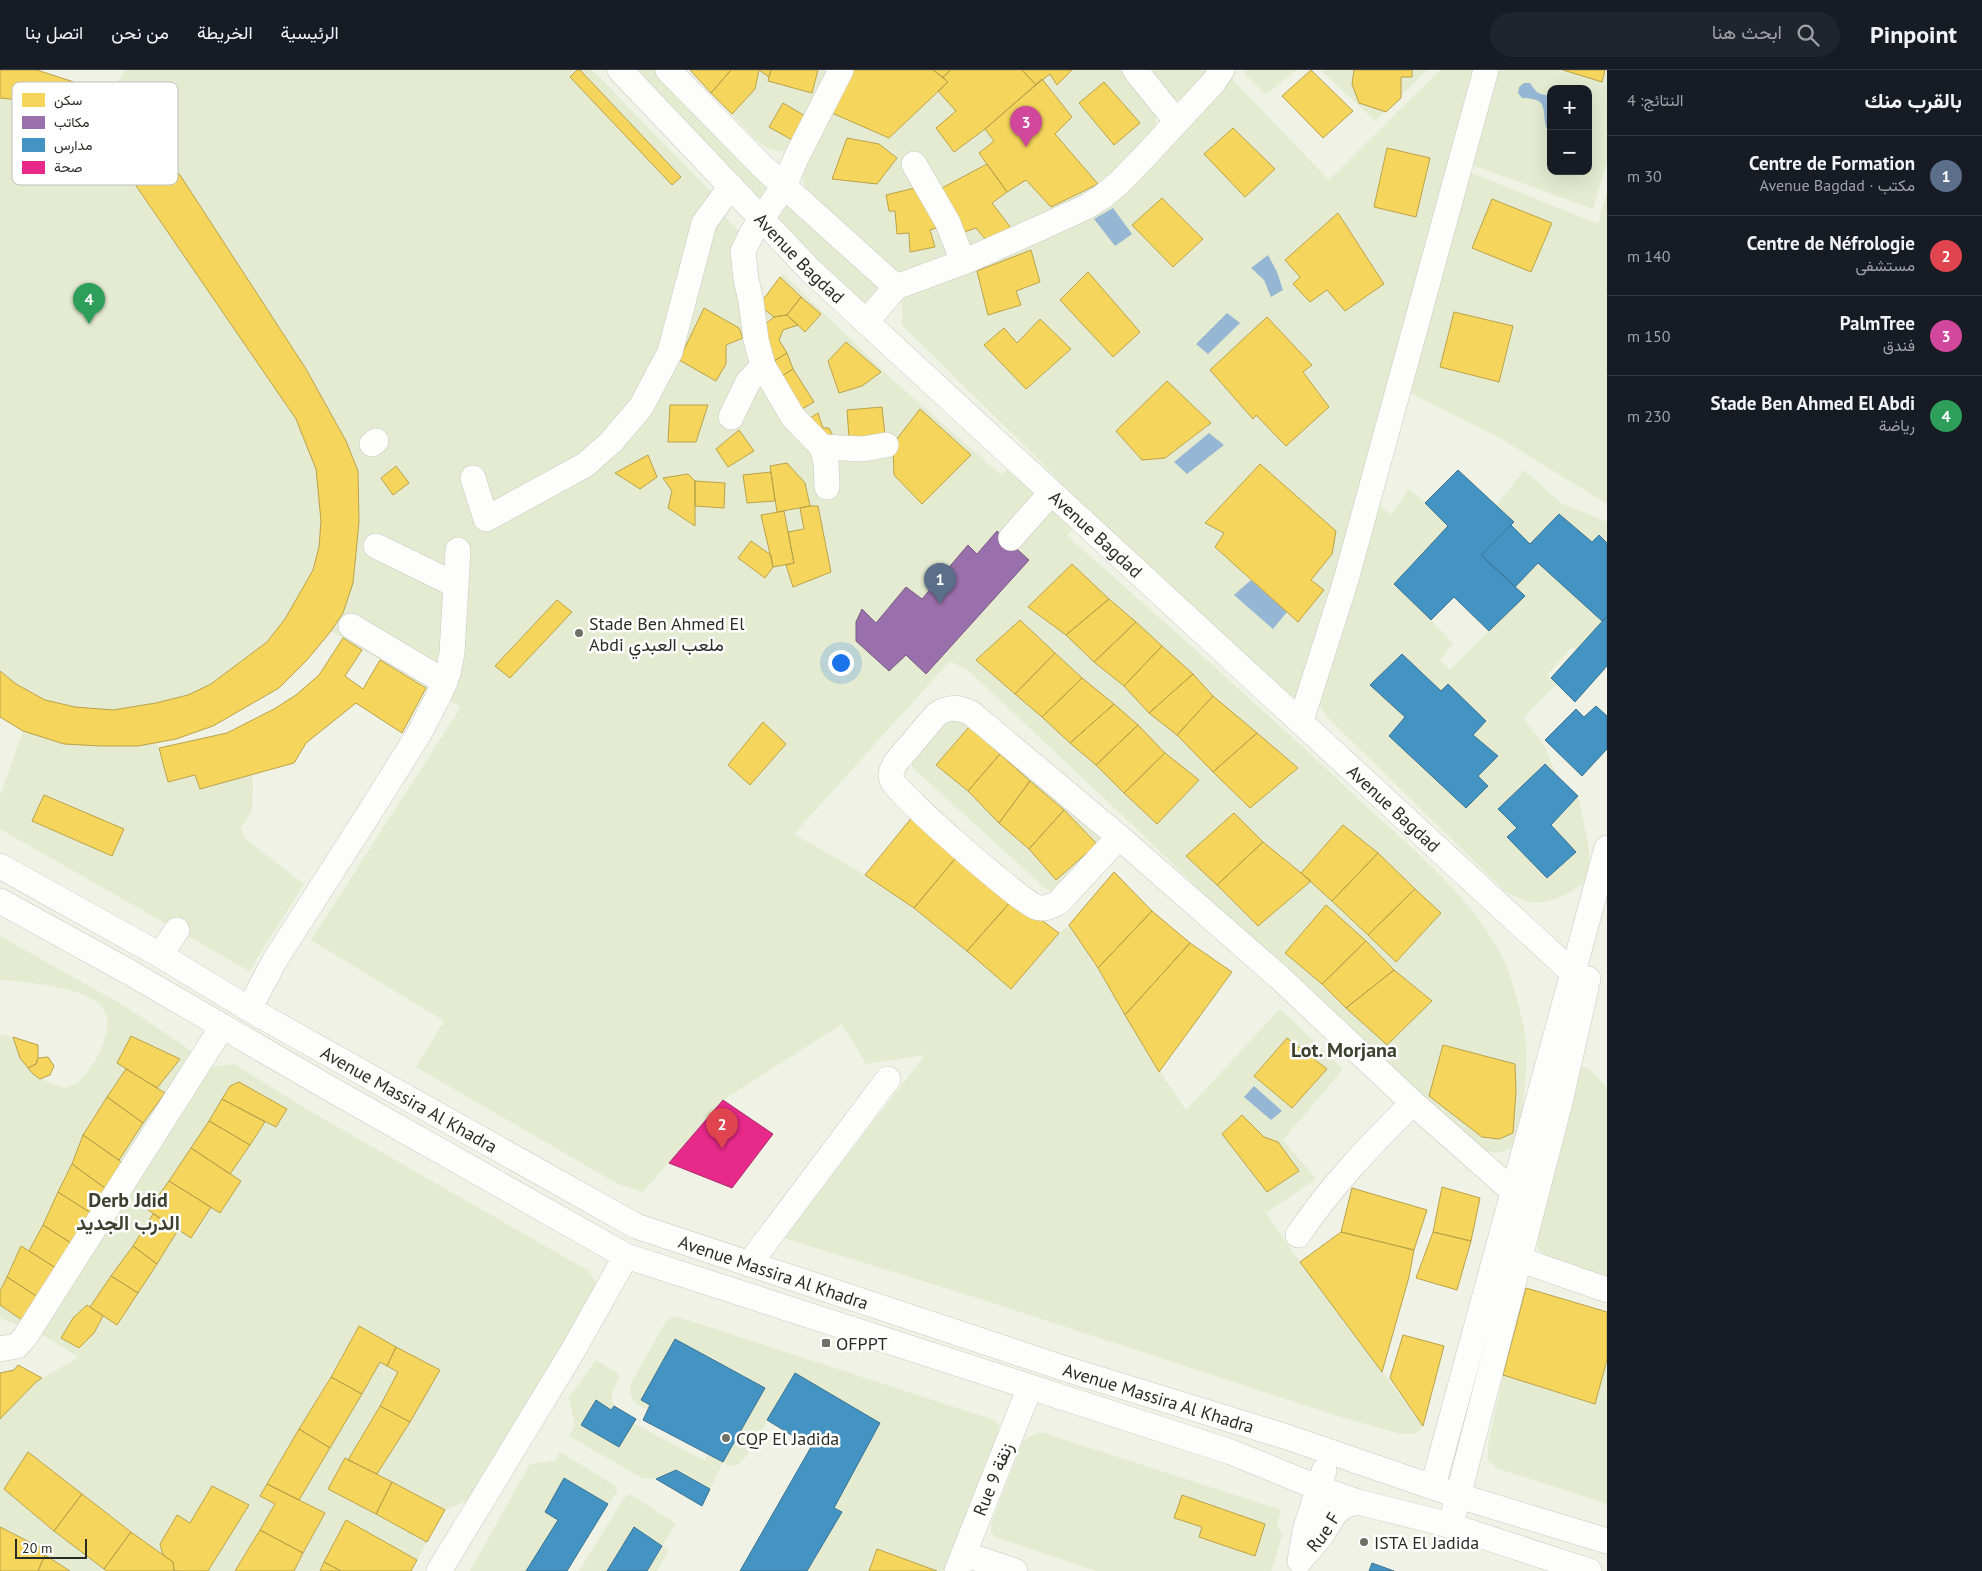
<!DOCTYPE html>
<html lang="ar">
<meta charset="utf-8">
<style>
body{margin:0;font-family:"PT Sans",Vazirmatn,sans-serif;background:#20242c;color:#f1f3f6;direction:rtl}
.controls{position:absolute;right:15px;top:15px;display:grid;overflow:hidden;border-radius:10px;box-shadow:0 5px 20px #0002}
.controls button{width:45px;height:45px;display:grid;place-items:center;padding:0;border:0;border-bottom:1px solid #363941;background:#171b24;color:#f1f3f6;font:25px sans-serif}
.scale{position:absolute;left:15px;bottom:12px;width:72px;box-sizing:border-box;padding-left:5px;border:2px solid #2a2c23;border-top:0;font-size:14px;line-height:18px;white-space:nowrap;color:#2a2c23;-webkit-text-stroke:4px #fff;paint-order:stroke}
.you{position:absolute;left:840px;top:592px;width:18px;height:18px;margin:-12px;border:4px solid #fff;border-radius:50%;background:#1a73e8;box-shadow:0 0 0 8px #1a73e833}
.badge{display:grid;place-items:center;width:32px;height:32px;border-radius:50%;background:#6f7167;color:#fff;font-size:16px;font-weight:700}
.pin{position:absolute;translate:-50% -41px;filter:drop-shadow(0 1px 2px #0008)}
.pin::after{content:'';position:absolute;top:26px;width:18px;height:15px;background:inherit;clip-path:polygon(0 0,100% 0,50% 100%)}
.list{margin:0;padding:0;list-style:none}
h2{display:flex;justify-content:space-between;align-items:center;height:65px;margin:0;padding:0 20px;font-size:21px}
h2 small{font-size:16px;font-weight:400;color:#9ea1a6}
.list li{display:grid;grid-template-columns:32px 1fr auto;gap:15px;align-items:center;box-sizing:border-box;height:80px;padding:0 20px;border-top:1px solid #363941}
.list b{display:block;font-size:19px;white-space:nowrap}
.list p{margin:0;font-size:16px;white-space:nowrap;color:#9ea1a6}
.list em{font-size:16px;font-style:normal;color:#9ea1a6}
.icon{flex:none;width:28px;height:28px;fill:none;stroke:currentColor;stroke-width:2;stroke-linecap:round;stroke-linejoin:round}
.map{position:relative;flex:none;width:1607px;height:1501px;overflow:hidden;direction:ltr}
header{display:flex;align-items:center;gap:30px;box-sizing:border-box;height:70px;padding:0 25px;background:#171b24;border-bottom:1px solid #363941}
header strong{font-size:24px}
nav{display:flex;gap:28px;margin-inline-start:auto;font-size:18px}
.search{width:350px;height:45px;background:#20242c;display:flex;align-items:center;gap:12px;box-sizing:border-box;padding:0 18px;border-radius:28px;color:#9ea1a6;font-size:19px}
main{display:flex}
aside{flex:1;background:#171b24}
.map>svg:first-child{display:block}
.green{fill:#e4ebd0;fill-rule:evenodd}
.water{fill:#96b7d4}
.homes{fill:#f6d55c;stroke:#b9a24b}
.offices{fill:#9970ab;stroke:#785c82}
.schools{fill:#4393c3;stroke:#3c7493}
.health{fill:#e7298a;stroke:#ae2a6b}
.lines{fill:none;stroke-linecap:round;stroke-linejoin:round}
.minor-casing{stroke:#c7cac0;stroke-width:26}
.minor{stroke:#fdfdfb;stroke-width:25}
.poi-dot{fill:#6f7167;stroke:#fff;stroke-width:2}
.labels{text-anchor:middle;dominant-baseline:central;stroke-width:5;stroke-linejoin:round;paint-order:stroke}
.street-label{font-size:18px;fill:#2a2c23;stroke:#fff}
.poi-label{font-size:18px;fill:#2a2c23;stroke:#fff;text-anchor:start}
.quarter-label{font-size:20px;font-weight:bold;fill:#3c412d;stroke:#fff}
.key{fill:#fff;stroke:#bfc0bd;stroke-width:1}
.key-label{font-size:14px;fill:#2a2c23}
</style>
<header>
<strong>Pinpoint</strong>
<div class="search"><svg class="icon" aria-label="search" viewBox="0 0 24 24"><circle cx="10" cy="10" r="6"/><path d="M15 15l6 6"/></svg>ابحث هنا</div>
<nav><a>الرئيسية</a><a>الخريطة</a><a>من نحن</a><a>اتصل بنا</a></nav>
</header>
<main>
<aside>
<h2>بالقرب منك<small>النتائج: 4</small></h2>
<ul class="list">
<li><span class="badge" style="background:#5c6f8a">1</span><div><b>Centre de Formation</b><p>مكتب · Avenue Bagdad</p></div><em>30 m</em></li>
<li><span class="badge" style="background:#e0444e">2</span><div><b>Centre de Néfrologie</b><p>مستشفى</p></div><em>140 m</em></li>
<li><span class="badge" style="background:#d1479c">3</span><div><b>PalmTree</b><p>فندق</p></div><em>150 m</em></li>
<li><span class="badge" style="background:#2e9e5b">4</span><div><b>Stade Ben Ahmed El Abdi</b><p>رياضة</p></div><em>230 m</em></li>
</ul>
</aside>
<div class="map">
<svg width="1607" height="1501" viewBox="0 0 1607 1501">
<rect width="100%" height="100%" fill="#eff2e5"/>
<path class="green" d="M0 0 39 1 77 13 108 35 111 20 126 0H592L716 127 721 142 742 165 757 239 782 203 893 310 1001 405 1007 400 1073 457 1067 466C1112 505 1156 545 1201 585 1254 633 1307 680 1358 729 1411 778 1473 826 1505 893 1512 909 1525 955 1526 973 1528 998 1524 1023 1521 1048 1519 1071 1514 1087 1487 1081L1420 1027 1214 834 1141 763 970 602 950 591 794 764 865 805 914 838 1059 863 1069 855C1110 916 1144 981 1186 1040L1280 939 1343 999 1283 1070 1316 1109 1266 1143 1300 1192 1423 1356 1416 1364H1401L1338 1346 971 1226 784 1168 925 985 866 994 842 954 723 1030 643 1122 618 1114 416 997 444 951 311 870 461 637 331 561 307 590 279 618 213 656 176 669 157 673 168 712 195 705 200 719 253 704 252 741 241 758 246 770 304 814 249 901 0 759V726L23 661 0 647Z
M629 0H656L771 120 759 137Z
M690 0H832L788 80C773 83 766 78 755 69Z
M854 0H1127C1143 20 1160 35 1155 63L1098 120 899 210 809 124 803 112 802 100Z
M1144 0H1210L1188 30H1169Z
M1247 0H1296L1266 25 1244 3Z
M1321 0H1427L1375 51Z
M1440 0H1476L1299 635 1132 487 1035 386 902 255V229L1043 169 1230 7 1329 110Z
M1493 0H1607V92L1593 139 1464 92ZM1551 19H1588V101H1551Z
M1460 98 1598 154 1607 122V434L1500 368 1408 322Z
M793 128 886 212 858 239 772 154Z
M1458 400 1496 436 1524 400 1561 433 1607 452V546L1577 580 1572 577 1547 605 1557 614 1523 648 1545 677 1557 706 1578 726 1589 778V794L1586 811C1572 822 1551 834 1532 832 1524 832 1514 825 1506 822L1333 653 1321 639 1319 622 1375 431 1391 445 1409 419 1425 432ZM1454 527 1493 557 1450 600 1440 591 1453 573 1431 550Z
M954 644 1101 769 1053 822 1045 818 913 698 911 691 915 684Z
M0 866 126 937 193 982 165 1023 127 1096 29 1181 21 1176 0 1221V964L13 967C24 998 33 1008 64 1018 68 1017 74 1015 78 1012 87 1006 100 984 103 974 106 964 110 954 106 944 96 916 25 912 0 910ZM126 999 165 1023 142 1052Z
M234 994 301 1036 587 1200C594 1207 597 1212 598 1223L473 1426 466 1431 445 1440 377 1404 410 1352 396 1277 359 1256 260 1426 275 1434 235 1501H208L249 1435 213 1417 190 1453 177 1446 160 1474 163 1485 82 1424 107 1501H70L0 1457V1349L36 1312 79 1287 37 1262 208 997Z
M1582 996 1590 1000 1607 1018V1208L1552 1192 1538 1179 1537 1163Z
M0 1235 25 1252 15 1254 0 1248Z
M675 1246 994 1350 999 1355V1361L946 1501H740L811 1377 767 1350C761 1360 744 1400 730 1396 727 1396 725 1393 723 1392L710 1419 676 1400 656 1409 642 1408 569 1366 575 1355 569 1327 596 1290 620 1305C606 1335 609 1333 636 1349L633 1353 705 1391 708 1384 643 1350 647 1340C636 1334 629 1330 630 1315L666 1251Z
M1607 1290V1434L1496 1398 1488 1390V1376L1503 1305 1594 1334Z
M380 1292 398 1302 348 1390 328 1419 427 1472 417 1490 346 1450 320 1501H294L325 1443 299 1430Z
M1037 1363H1044L1281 1440 1277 1455 1282 1466 1271 1501H1096L995 1467 991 1462V1454L1023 1371Z
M560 1382 617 1417V1422L608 1434 564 1408 545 1442 558 1450 526 1501H470L530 1394 555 1391Z
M630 1424 676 1454 662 1476 669 1481 657 1501H579L623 1430 627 1425Z"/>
<path class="water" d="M1524 13H1530C1535 20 1537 25 1547 25L1551 21V61L1546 57C1542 36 1548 29 1522 28L1518 23 1519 17Z
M1113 138 1132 164 1115 176 1094 149Z
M1268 185 1277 202 1283 220 1271 227 1264 210 1251 198Z
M1227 243 1240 253 1208 284 1196 274Z
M1209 363 1224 375 1187 404 1174 392Z
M1251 510 1287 542 1273 559 1234 525Z
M1254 1016 1282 1041 1271 1050 1244 1027Z"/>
<path class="homes" d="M0 0H37L77 13 109 35 135 57 180 105 306 299 346 371 358 401 359 452 353 513 343 543 331 561 307 590 279 618 213 656 176 669 138 676H102L64 674 23 661 0 647V601L16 614 45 630 75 637 113 640 156 633 188 625 211 614 267 572 285 549 313 500 319 477 321 451 316 399 296 349 106 72 84 55 55 40 20 30 0 28Z
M577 0H580L681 107 672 115 570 7Z
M690 0H731L711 23Z
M731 0H759L755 19 732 44 711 23Z
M759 0H771L769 7Z
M771 0H818L812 23 768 11Z
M854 0H933L948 12 889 68 832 43Z
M933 0H951L943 7Z
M951 0H1022L1036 15 985 59 954 82 936 58 956 41 938 21 948 12 943 7Z
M1022 0H1072L1057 15 1050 4 1036 15Z
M1311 0 1353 41 1323 68 1282 26Z
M1354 0H1412V7H1401V28L1386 42 1359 33 1352 14Z
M1563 0H1605L1602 12Z
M1042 9 1072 47 1055 64 1098 114 1051 137 1026 110 1007 122 979 83 994 71 985 59Z
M1104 12 1140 53 1114 75 1079 33Z
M783 33 807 47 794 71 769 57Z
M1233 58 1275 99 1245 127 1204 84Z
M847 68 879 74 897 88 877 114 832 109Z
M1387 78 1430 88 1416 147 1374 137Z
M987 94 1007 122 992 133 1014 162 991 176 976 158 964 162 940 119Z
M919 117 939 157 930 160 935 177 910 182 909 163 897 164 895 141H889L886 125Z
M1162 128 1203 169 1173 197 1132 155Z
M1492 129 1552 153 1531 202 1472 178Z
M1338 143 1384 214 1345 241 1327 220 1310 232 1293 214 1300 207 1285 190Z
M1031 180 1040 212 1016 221 1021 235 988 245 977 201Z
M1088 202 1140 262 1113 287 1060 230Z
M780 207 801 227 787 245 774 247 759 235Z
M801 227 821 244 805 262 787 245Z
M704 238 739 258 743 268 726 275V294L716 311 679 290Z
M1454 242 1513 256 1499 312 1440 297Z
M787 245 798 255 783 260 779 270 787 283 774 291 762 257 774 247Z
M1267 247 1312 295 1303 302 1329 337 1286 376 1256 345 1253 349 1210 300Z
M1040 249 1071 279 1026 319 984 275 1004 258 1017 273Z
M846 272 881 302 862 316 839 323 828 291Z
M787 283 793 299 779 308 774 291Z
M793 299 814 332 797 342 779 308Z
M1167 311 1211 353 1165 388 1142 390 1116 361Z
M670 335H708L696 372H668Z
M882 337 885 365 849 368 847 340Z
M920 339 971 385 922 434 894 405 893 374Z
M818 343 823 358H829L835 370 821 368 807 350Z
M739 360 754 381 728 397 716 379Z
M648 385 657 407 640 419 615 403Z
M787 393 805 413 810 436 777 442 770 396Z
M1260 394 1336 461 1332 484 1311 510 1324 520 1298 552 1215 477 1224 463 1205 453Z
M396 396 409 413 393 425 381 408Z
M771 402 775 431 747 433 743 405Z
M688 404 695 411V456L668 438 672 421 663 408Z
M695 411 725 413 724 438 695 436Z
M810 436H818L831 502 793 517 786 495 794 493 788 462 804 459 800 438Z
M784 441 794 493 773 497 761 445Z
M751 471 771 485 773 497 765 508 738 488Z
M1072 494 1109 529 1066 565 1028 537Z
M1109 529 1136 552 1094 592 1066 565Z
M557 530 572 542 510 608 495 596Z
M1020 550 1055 583 1015 624 976 590Z
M1136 552 1162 576 1124 616 1094 592Z
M343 568 362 580 345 606 363 619 380 590 426 618 402 663 356 633 306 673 294 693 200 719 195 705 168 712 159 678 227 663 274 639 296 625 319 605Z
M1162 576 1193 604 1149 643 1124 616Z
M1055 583 1082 608 1042 647 1015 624Z
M1193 604 1213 626 1177 665 1149 643Z
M1082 608 1114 634 1070 673 1042 647Z
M1213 626 1257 663 1213 702 1177 665Z
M1114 634 1138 655 1096 695 1070 673Z
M763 652 786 674 750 715 728 695Z
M1138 655 1165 683 1124 723 1096 695Z
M969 657 1000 684 968 721 936 695Z
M1257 663 1298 698 1250 738 1213 702Z
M1165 683 1199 710 1157 754 1124 723Z
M1000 684 1030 711 999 753 968 721Z
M1030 711 1064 740 1029 779 999 753Z
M44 725 124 759 112 786 32 751Z
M1064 740 1097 774 1056 810 1029 779Z
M1234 743 1263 772 1217 815 1186 786Z
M913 746 959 784 914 838 865 805Z
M1343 755 1378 783 1332 831 1301 803Z
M1263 772 1311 811 1258 856 1217 815Z
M1378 783 1415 819 1368 865 1332 831Z
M959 784 1013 829 967 881 914 838Z
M1114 802 1152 841 1098 898 1069 855Z
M1415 819 1441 843 1396 892 1368 865Z
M1013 829 1059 863 1011 919 967 881Z
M1326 835 1366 871 1322 914 1285 883Z
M1152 841 1190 873 1125 945 1098 898Z
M1366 871 1394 900 1346 938 1322 914Z
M1190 873 1232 902 1159 1002 1125 945Z
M1394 900 1432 931 1387 975 1346 938Z
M131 966 180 989 157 1018 117 993Z
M13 967 38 975V988L36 994 28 998 20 988Z
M1287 968 1327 999 1292 1038 1254 1006Z
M1443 975 1515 994 1516 1021 1513 1063 1499 1069 1482 1067 1429 1026Z
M48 987 54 996 50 1005 40 1009 33 1004 28 998 36 994 38 988Z
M126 999 165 1023 143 1053 107 1027Z
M239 1012 287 1039 276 1057 222 1029 230 1016Z
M107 1027 143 1053 119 1090 83 1065Z
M222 1029 265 1052 250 1075 209 1051Z
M1242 1045 1264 1067 1278 1072 1299 1101 1267 1122 1222 1064Z
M209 1051 250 1075 230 1104 191 1078Z
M83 1065 127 1096 109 1121 72 1094Z
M191 1078 241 1111 220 1143 169 1111Z
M72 1094 109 1121 94 1145 58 1122Z
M169 1111 211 1137 191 1168 148 1140Z
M1442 1117 1480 1128 1471 1171 1433 1162Z
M1352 1118 1427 1140 1414 1180 1341 1162Z
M58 1122 94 1145 74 1175 43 1155Z
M153 1144 178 1160 157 1194 133 1176Z
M43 1155 74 1175 59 1200 29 1181Z
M1341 1162 1414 1180 1409 1207 1382 1302 1300 1192Z
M1433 1162 1471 1171 1457 1220 1416 1208Z
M21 1176 59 1200 41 1229 7 1207Z
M133 1176 157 1194 138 1223 111 1206Z
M111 1206 138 1223 117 1255 90 1237Z
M7 1207 41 1229 25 1252 0 1235V1221Z
M1526 1218 1607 1242V1290L1595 1334 1503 1305Z
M87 1235 103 1246 94 1263 79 1278 61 1268 73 1248Z
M359 1256 396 1277 387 1296 380 1292 362 1324 331 1307Z
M1403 1265 1444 1276 1423 1356 1390 1308Z
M396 1277 440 1300 410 1352 380 1336 398 1302 387 1296Z
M18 1295 42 1308 36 1312 0 1349V1303L14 1300Z
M331 1307 362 1324 330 1378 299 1359Z
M380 1336 410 1352 377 1404 348 1390Z
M299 1359 330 1378 299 1430 267 1414Z
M28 1382 82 1424 54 1461 4 1419Z
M345 1388 392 1412 376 1444 328 1419Z
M392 1412 445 1440 427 1472 376 1444Z
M267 1414 325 1443 303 1483 260 1460 275 1434 260 1426Z
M212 1416 249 1435 208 1501H177L174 1500 173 1492 163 1485 160 1474 177 1445 190 1453Z
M82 1424 131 1462 104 1499 54 1461Z
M1182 1425 1265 1454 1255 1486 1199 1467 1202 1457 1174 1448Z
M346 1450 417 1490 411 1501H341L324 1492Z
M0 1457 47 1481 38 1501H0Z
M260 1460 303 1483 294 1501H235Z
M131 1462 173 1492 174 1501H107L104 1499Z
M877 1479 937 1501H869Z
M45 1485 70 1501H38Z
M324 1492 341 1501H320Z"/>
<path class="offices" d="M997 461 1029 490 926 604 906 585 889 601 856 571V552L862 539 876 553 906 517 922 529 968 475 977 484Z"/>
<path class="schools" d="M1458 400 1514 452 1481 485 1525 526 1489 561 1454 527 1431 550 1394 514 1448 456 1425 433Z
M1559 444 1592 472 1599 465 1607 473V546L1602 551 1538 493 1515 517 1481 485 1511 455 1530 474Z
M1607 546V596L1575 632 1551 608Z
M1402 584 1441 621 1448 614 1486 651 1473 665 1498 686 1478 706 1488 716 1466 738 1389 666 1405 647 1370 615Z
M1596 636 1607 646V679L1582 706 1545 670 1576 639 1584 647Z
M1545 694 1578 726 1551 755 1576 782 1547 808 1507 767 1517 758 1498 739Z
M675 1269 765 1318 723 1392 643 1350 650 1335 641 1330Z
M795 1303 880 1353 834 1438 842 1442 807 1501H740L811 1377 767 1350Z
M596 1330 611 1340 614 1336 636 1349 619 1377 581 1355Z
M676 1400 710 1419 702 1436 656 1409Z
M564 1408 608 1434 567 1501H526L558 1450 545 1442Z
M634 1457 662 1476 647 1501H607Z
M1372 1493 1394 1501H1369Z"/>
<path class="health" d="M723 1030 773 1064 732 1118 669 1093Z"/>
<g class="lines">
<g class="minor-casing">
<g id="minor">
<path id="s1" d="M620 0 810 200 1573 903 1588 909"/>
<path d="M668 0 762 96 784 116 797 86 841 0"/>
<path d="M1135 0 1176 51"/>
<path d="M914 94 948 153 963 192"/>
<path d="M866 252 896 217 966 191 1038 159 1086 137 1102 127 1119 113 1147 84 1213 13 1222 0"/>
<path d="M731 347 748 312 763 296"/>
<path d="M372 374 376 371"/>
<path d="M822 377 863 379 886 375"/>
<path d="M473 408 486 449 585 395 611 372 641 337 670 282 704 153 731 116"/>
<path d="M827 417 826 393 822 377 793 347 763 296 756 270 751 231 746 209 743 181 752 163 784 116 896 217"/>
<path d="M1011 468 1051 423"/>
<path d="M376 476 456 515"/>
<path d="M351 556 445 612"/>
<path d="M1301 651 1346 510 1486 0"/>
<path d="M1119 767 1058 833C1051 836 1043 840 1036 837 1020 831 897 724 892 710 889 704 893 698 896 692L936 645C948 636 957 637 971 643L1119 767 1279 907 1413 1033 1532 1138"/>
<path id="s2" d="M0 796 160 885 249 939 636 1156 1066 1299 1287 1367 1459 1426 1607 1471"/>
<path d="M0 831 129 902 327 1017 626 1186 1231 1382 1319 1418 1358 1432 1442 1453 1589 1501"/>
<path d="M160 885 177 860"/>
<path d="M249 939 275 890 366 748 420 662 440 623 448 603 452 583 458 480"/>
<path d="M1298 1165C1331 1116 1371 1074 1413 1033"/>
<path d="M1504 1184 1607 1220"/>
<path d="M749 1194 888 1009"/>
<path d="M0 1279 17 1276 25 1267 222 957"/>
<path d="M1433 1416 1607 778"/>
<path d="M1454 1442 1560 1032 1586 918"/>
<path d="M964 1484 1015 1501"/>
<path id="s3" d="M1301 1489 1321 1466 1334 1445 1343 1436 1358 1432"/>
<path d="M1300 1491 1305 1461 1324 1401"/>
<path d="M439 1501 575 1277 626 1186"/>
<path d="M957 1501 1030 1317"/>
</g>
</g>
<use href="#minor" class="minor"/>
</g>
<g class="poi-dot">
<circle cx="579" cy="563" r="5"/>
<rect x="821" y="1268" width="10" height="10" rx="2.5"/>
<circle cx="726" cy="1368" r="5"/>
<circle cx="1364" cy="1472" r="5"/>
</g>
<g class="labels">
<g class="street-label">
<text stroke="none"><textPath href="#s1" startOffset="260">Avenue Bagdad</textPath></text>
<text stroke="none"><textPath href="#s1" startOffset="665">Avenue Bagdad</textPath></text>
<text stroke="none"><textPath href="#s1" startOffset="1070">Avenue Bagdad</textPath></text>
<text stroke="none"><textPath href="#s2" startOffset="471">Avenue Massira Al Khadra</textPath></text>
<text stroke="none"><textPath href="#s2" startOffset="876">Avenue Massira Al Khadra</textPath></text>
<text stroke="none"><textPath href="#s2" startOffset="1281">Avenue Massira Al Khadra</textPath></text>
<text transform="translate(993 1409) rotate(-68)">Rue 9 زنقة</text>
<text stroke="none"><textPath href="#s3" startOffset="35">Rue F</textPath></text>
</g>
<g class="poi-label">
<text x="589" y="553">Stade Ben Ahmed El<tspan x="589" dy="21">Abdi ملعب العبدي</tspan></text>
<text x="836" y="1273">OFPPT</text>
<text x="736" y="1368">CQP El Jadida</text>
<text x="1374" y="1472">ISTA El Jadida</text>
</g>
<g class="quarter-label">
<text x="1344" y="980">Lot. Morjana</text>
<text x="128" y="1130">Derb Jdid<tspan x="128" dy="23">الدرب الجديد</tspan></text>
</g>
</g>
<rect x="12" y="12" width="166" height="103" rx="8" class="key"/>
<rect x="22" y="23" width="23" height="14" fill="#f6d55c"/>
<rect x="22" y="46" width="23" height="13" fill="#9970ab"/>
<rect x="22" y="68" width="23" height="14" fill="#4393c3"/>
<rect x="22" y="91" width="23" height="13" fill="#e7298a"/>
<g class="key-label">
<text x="54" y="35">سكن</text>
<text x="54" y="57">مكاتب</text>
<text x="54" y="80">مدارس</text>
<text x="54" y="102">صحة</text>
</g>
</svg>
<div class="controls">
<button>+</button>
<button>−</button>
</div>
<div class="scale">20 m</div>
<div class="you"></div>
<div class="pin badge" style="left:940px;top:534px;background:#5c6f8a">1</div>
<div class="pin badge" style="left:722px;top:1079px;background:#e0444e">2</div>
<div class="pin badge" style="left:1026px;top:77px;background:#d1479c">3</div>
<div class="pin badge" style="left:89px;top:254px;background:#2e9e5b">4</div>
</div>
</main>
